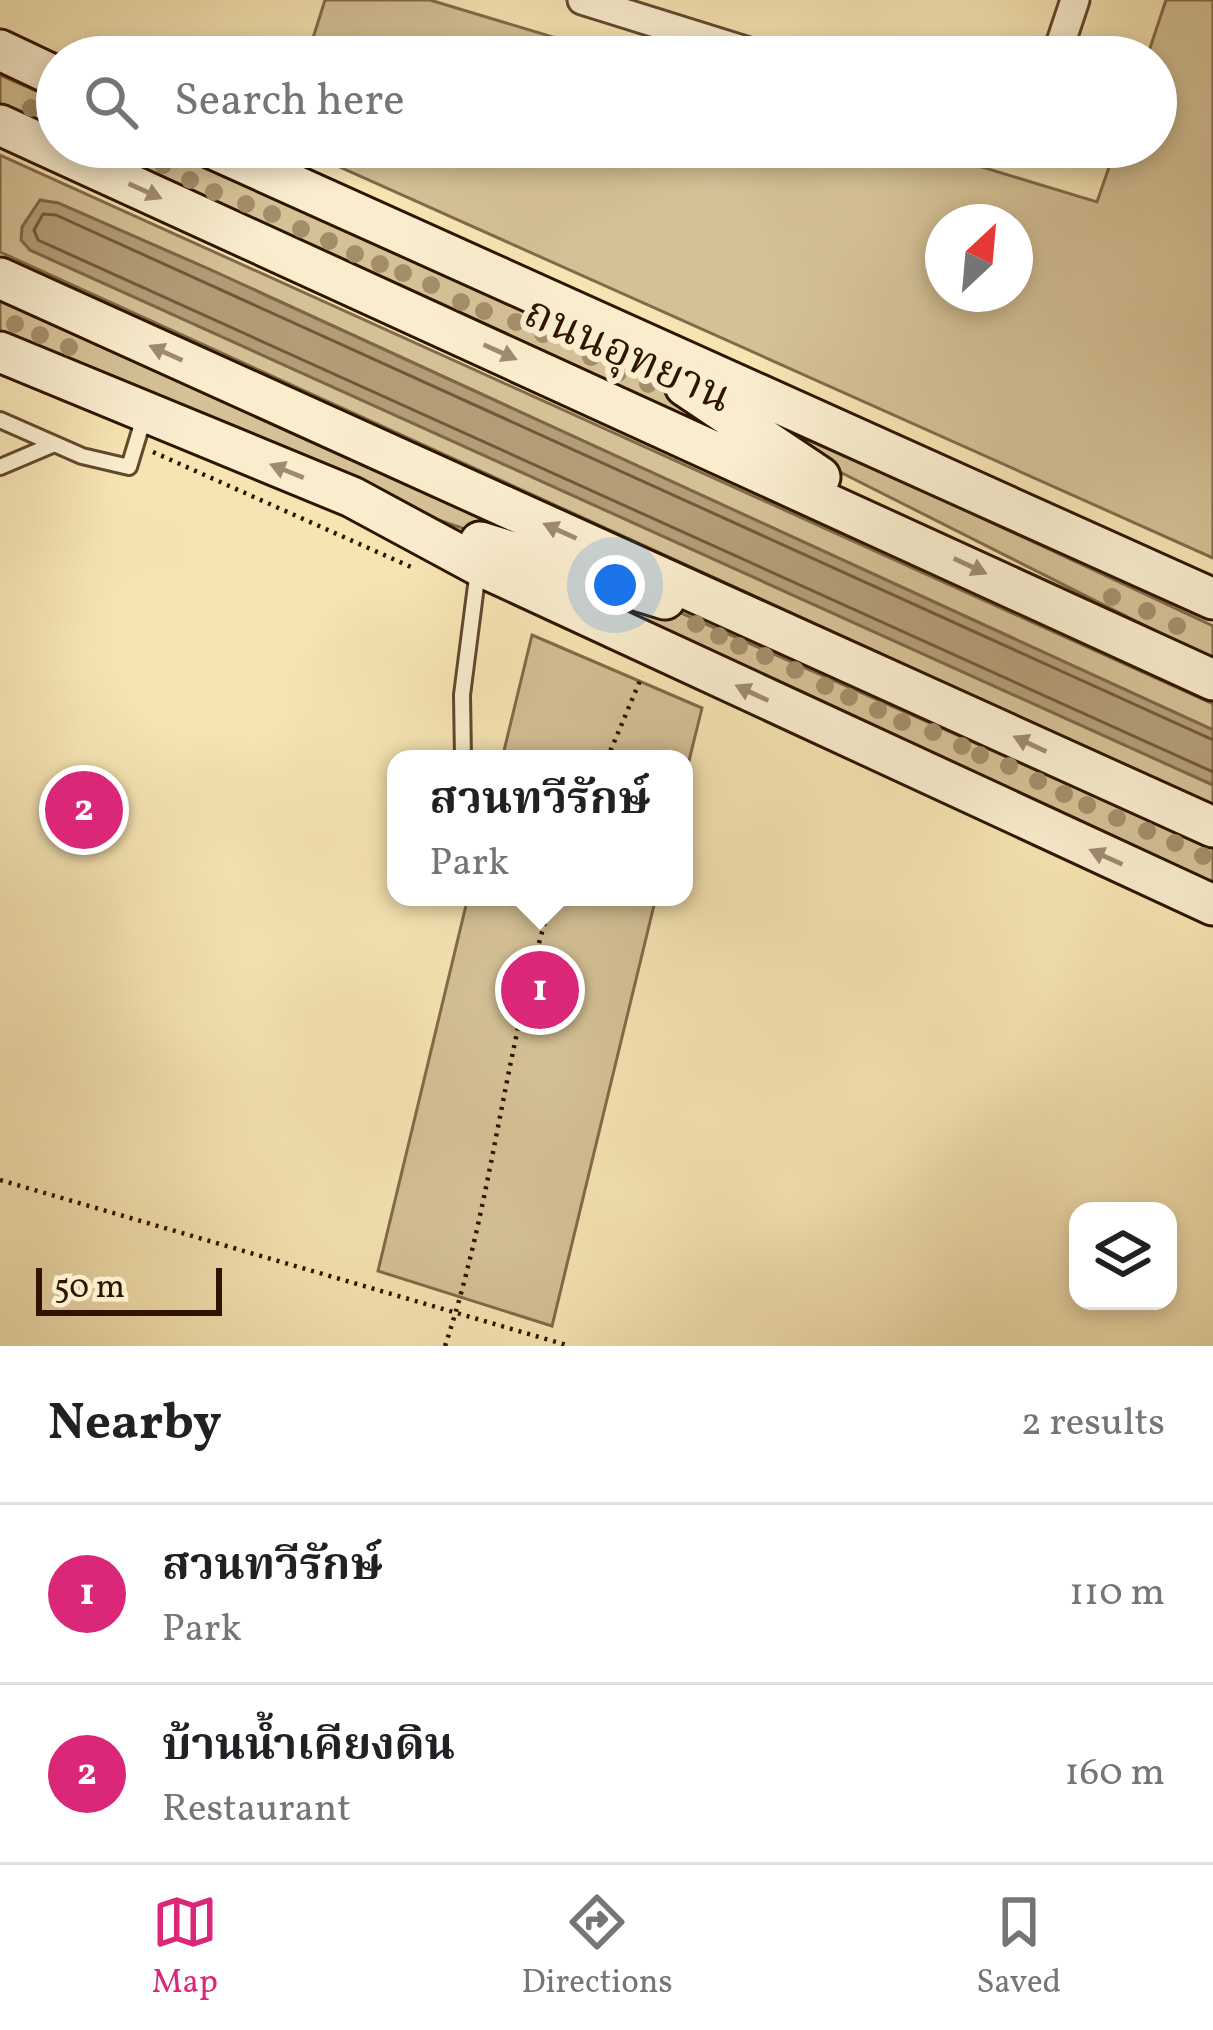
<!DOCTYPE html>
<meta charset="utf-8">
<style>
body{margin:0;font-family:Vollkorn,"Noto Serif Thai",serif;background:#f6f6f6;color:#202124}
.controls{position:absolute;right:36px;bottom:36px;display:grid;overflow:hidden;border-radius:24px;box-shadow:0 6px 18px #0003}
.controls button{width:108px;height:108px;display:grid;place-items:center;padding:0;border:0;border-bottom:3px solid #e0e0e0;background:#fff;color:#202124;font:60px sans-serif}
.compass{position:absolute;left:925px;top:204px;width:108px;height:108px;border-radius:50%;background:#fff;box-shadow:0 6px 18px #0003;rotate:26deg}
.scale{position:absolute;left:36px;bottom:30px;width:186px;box-sizing:border-box;padding-left:12px;border:6px solid #301400;border-top:0;font-size:33px;line-height:42px;white-space:nowrap;color:#301400;-webkit-text-stroke:9px #f9edce;paint-order:stroke}
.you{position:absolute;left:615px;top:585px;width:42px;height:42px;margin:-30px;border:9px solid #fff;border-radius:50%;background:#1a73e8;box-shadow:0 0 0 18px #1a73e833}
.badge{display:grid;place-items:center;width:78px;height:78px;border-radius:50%;background:#db2777;color:#fff;font-size:39px;font-weight:700}
.pin{position:absolute;translate:-50% -50%;border:6px solid #fff;box-shadow:0 3px 12px #0006}
.popup{position:absolute;left:387px;top:750px;width:306px;height:156px;box-sizing:border-box;display:grid;place-content:center;border-radius:24px;background:#fff;filter:drop-shadow(0 3px 9px #0005);font-size:39px;white-space:nowrap;color:#757577}
.popup b{font-size:45px;color:#202124}
.popup::after{content:'';position:absolute;left:50%;top:100%;margin-left:-24px;border:24px solid transparent;border-top-color:#fff}
.list{margin:0;padding:0;list-style:none}
h2{display:flex;justify-content:space-between;align-items:center;height:156px;margin:0;padding:0 48px;font-size:51px}
h2 small{font-size:39px;font-weight:400;color:#757577}
.list li{display:grid;grid-template-columns:78px 1fr auto;gap:36px;align-items:center;box-sizing:border-box;height:180px;padding:0 48px;border-top:3px solid #e0e0e0}
.list b{display:block;font-size:45px;white-space:nowrap}
.list p{margin:0;font-size:39px;white-space:nowrap;color:#757577}
.list em{font-size:39px;font-style:normal;color:#757577}
.icon{flex:none;width:66px;height:66px;fill:none;stroke:currentColor;stroke-width:2;stroke-linecap:round;stroke-linejoin:round}
.map{position:relative;flex:none;width:1213px;height:1346px;overflow:hidden}
.search{position:absolute;background:#fff;box-shadow:0 6px 18px #0003;left:36px;right:36px;top:36px;height:132px;display:flex;align-items:center;gap:30px;box-sizing:border-box;padding:0 42px;border-radius:66px;color:#757577;font-size:45px}
.sheet{height:516px;background:#fff}
nav{display:flex;justify-content:space-around;align-items:center;box-sizing:border-box;height:168px;border-top:3px solid #e0e0e0;background:#fff;font-size:33px;color:#757577}
nav a{display:grid;justify-items:center;gap:6px}
nav .on{color:#db2777}
.map>svg:first-child{display:block}
.green{fill:#d4c195;stroke:#826a4a;stroke-width:3;fill-rule:evenodd}
.water{fill:#b39d76;stroke:#7f6647;stroke-width:3}
.lines{fill:none;stroke-linecap:round;stroke-linejoin:round}
.shore{stroke:#72583b;stroke-width:3}
.lane-casing{stroke:#62482d;stroke-width:20}
.street-casing{stroke:#62482d;stroke-width:33}
.secondary-casing{stroke:#301400;stroke-width:45}
.path{stroke:#301400;stroke-width:4.5;stroke-dasharray:3 6;stroke-linecap:butt}
.lane{stroke:#f9edce;stroke-width:14}
.street{stroke:#f9edce;stroke-width:27}
.secondary{stroke:#f9edce;stroke-width:39}
.tree{fill:#a48e69}
.oneway{fill:#9f8b71}
.labels{text-anchor:middle;dominant-baseline:central;stroke-width:12;stroke-linejoin:round;paint-order:stroke}
.street-label{font-size:45px;fill:#301400;stroke:#f9edce}
</style>
<div class="map">
<svg width="1213" height="1346" viewBox="0 0 1213 1346">
<rect width="100%" height="100%" fill="#f6e4b3"/>
<filter id="stains"><feTurbulence type="fractalNoise" baseFrequency=".00167" numOctaves="4"/><feColorMatrix values="0 0 0 0 .2 0 0 0 0 .09 0 0 0 0 .02 0 0 0 .5 -.17"/></filter>
<radialGradient id="worn" r=".72"><stop offset=".6" stop-color="#630" stop-opacity="0"/><stop offset="1" stop-color="#630" stop-opacity=".3"/></radialGradient>
<path class="green" d="M325 0H430L619 57H307Z
M1166 0H1213V558L295 147H916L1097 202 1116 147H1156V57H1147ZM943 222H1015V294H943Z
M0 75 57 100V136L0 110Z
M81 147H161L568 330 645 369 757 442 753 450Z
M0 155 1213 704V730L211 270 58 203 40 201 30 250 1213 785V805L0 252Z
M0 301 564 555 561 562 430 517 214 421 0 339Z
M770 419 1213 626V660L828 466 783 437Z
M569 594 674 610 1213 848V886Z
M532 635 702 708 684 781V759H502Z
M468 897H656L552 1326 378 1271Z"/>
<path class="water" d="M40 200 58 203 211 270 1213 730V785L30 250 21 240 22 227Z"/>
<g class="lines">
<path class="shore" d="M1213 740 56 215 43 214 34 230 38 240 1213 772"/>
<g class="lane-casing">
<path id="lane" d="M0 420 82 456 129 467 145 414
M0 467 52 445
M463 759 462 695 478 570"/>
</g>
<g class="street-casing">
<path id="street" d="M582 0 765 57
M1056 57 1075 0"/>
</g>
<g class="secondary-casing">
<path id="secondary" d="M0 50 57 77
M0 125 1213 680
M209 147 1213 599
M0 278 1213 827
M0 352 352 497 478 565 1213 905
M685 386 820 477
M480 542 665 599"/>
</g>
<path class="path" d="M153 452 411 567
M607 759 642 676
M0 1180 570 1346
M445 1346C494 1200 504 1044 553 897"/>
<use href="#lane" class="lane"/>
<use href="#street" class="street"/>
<use href="#secondary" class="secondary"/>
</g>
<g class="tree">
<circle cx="31" cy="108" r="9"/>
<circle cx="163" cy="165" r="9"/>
<circle cx="190" cy="180" r="9"/>
<circle cx="214" cy="192" r="9"/>
<circle cx="246" cy="204" r="9"/>
<circle cx="272" cy="214" r="9"/>
<circle cx="301" cy="229" r="9"/>
<circle cx="329" cy="241" r="9"/>
<circle cx="355" cy="254" r="9"/>
<circle cx="380" cy="264" r="9"/>
<circle cx="403" cy="273" r="9"/>
<circle cx="431" cy="285" r="9"/>
<circle cx="461" cy="302" r="9"/>
<circle cx="484" cy="311" r="9"/>
<circle cx="516" cy="322" r="9"/>
<circle cx="15" cy="324" r="9"/>
<circle cx="543" cy="334" r="9"/>
<circle cx="40" cy="335" r="9"/>
<circle cx="69" cy="347" r="9"/>
<circle cx="591" cy="357" r="9"/>
<circle cx="618" cy="373" r="9"/>
<circle cx="648" cy="384" r="9"/>
<circle cx="1112" cy="597" r="9"/>
<circle cx="1147" cy="611" r="9"/>
<circle cx="696" cy="624" r="9"/>
<circle cx="1177" cy="626" r="9"/>
<circle cx="719" cy="636" r="9"/>
<circle cx="739" cy="646" r="9"/>
<circle cx="765" cy="656" r="9"/>
<circle cx="795" cy="670" r="9"/>
<circle cx="825" cy="686" r="9"/>
<circle cx="849" cy="697" r="9"/>
<circle cx="878" cy="710" r="9"/>
<circle cx="902" cy="722" r="9"/>
<circle cx="933" cy="732" r="9"/>
<circle cx="962" cy="746" r="9"/>
<circle cx="980" cy="755" r="9"/>
<circle cx="1009" cy="766" r="9"/>
<circle cx="1038" cy="781" r="9"/>
<circle cx="1064" cy="794" r="9"/>
<circle cx="1087" cy="805" r="9"/>
<circle cx="1117" cy="818" r="9"/>
<circle cx="1147" cy="831" r="9"/>
<circle cx="1175" cy="843" r="9"/>
<circle cx="1203" cy="856" r="9"/>
</g>
<defs><path id="oneway-solid" d="M-6-.8H1V-3.2L6.5 0L1 3.2V.8H-6Z" transform="scale(3)"/></defs>
<g class="oneway">
<use href="#oneway-solid" transform="translate(145 191) rotate(24)"/>
<use href="#oneway-solid" transform="translate(500 352) rotate(24)"/>
<use href="#oneway-solid" transform="translate(166 353) rotate(-156)"/>
<use href="#oneway-solid" transform="translate(287 471) rotate(-158)"/>
<use href="#oneway-solid" transform="translate(560 531) rotate(-156)"/>
<use href="#oneway-solid" transform="translate(970 566) rotate(25)"/>
<use href="#oneway-solid" transform="translate(752 693) rotate(-155)"/>
<use href="#oneway-solid" transform="translate(1030 744) rotate(-155)"/>
<use href="#oneway-solid" transform="translate(1106 857) rotate(-156)"/>
</g>
<g class="labels">
<g class="street-label">
<text transform="translate(627 357) rotate(24)">ถนนอุทยาน</text>
</g>
</g>
<rect width="100%" height="100%" filter="url(#stains)"/>
<rect width="100%" height="100%" fill="url(#worn)"/>
</svg>
<div class="controls">
<button><svg class="icon" aria-label="layers" viewBox="0 0 24 24"><path d="M12 4l9 5-9 5-9-5zM3 14l9 5 9-5"/></svg></button>
</div>
<svg class="compass" viewBox="-18 -18 36 36"><path d="M0-13l5 13h-10z" fill="#e53935"/><path d="M0 13l5-13h-10z" fill="#757577"/></svg>
<div class="scale">50 m</div>
<div class="you"></div>
<div class="pin badge" style="left:540px;top:990px">1</div>
<div class="popup"><b>สวนทวีรักษ์</b>Park</div>
<div class="pin badge" style="left:84px;top:810px">2</div>
<div class="search"><svg class="icon" aria-label="search" viewBox="0 0 24 24"><circle cx="10" cy="10" r="6"/><path d="M15 15l6 6"/></svg>Search here</div>
</div>
<section class="sheet">
<h2>Nearby<small>2 results</small></h2>
<ul class="list">
<li><span class="badge">1</span><div><b>สวนทวีรักษ์</b><p>Park</p></div><em>110 m</em></li>
<li><span class="badge">2</span><div><b>บ้านน้ำเคียงดิน</b><p>Restaurant</p></div><em>160 m</em></li>
</ul>
</section>
<nav>
<a class="on"><svg class="icon" aria-label="map" viewBox="0 0 24 24"><path d="M3 6l6-2 6 2 6-2v14l-6 2-6-2-6 2zM9 4v14M15 6v14"/></svg>Map</a>
<a><svg class="icon" aria-label="directions" viewBox="0 0 24 24"><path d="M12 3l9 9-9 9-9-9zM9 14v-3h6M13 9l2 2-2 2"/></svg>Directions</a>
<a><svg class="icon" aria-label="saved" viewBox="0 0 24 24"><path d="M7 4h10v16l-5-4-5 4z"/></svg>Saved</a>
</nav>
